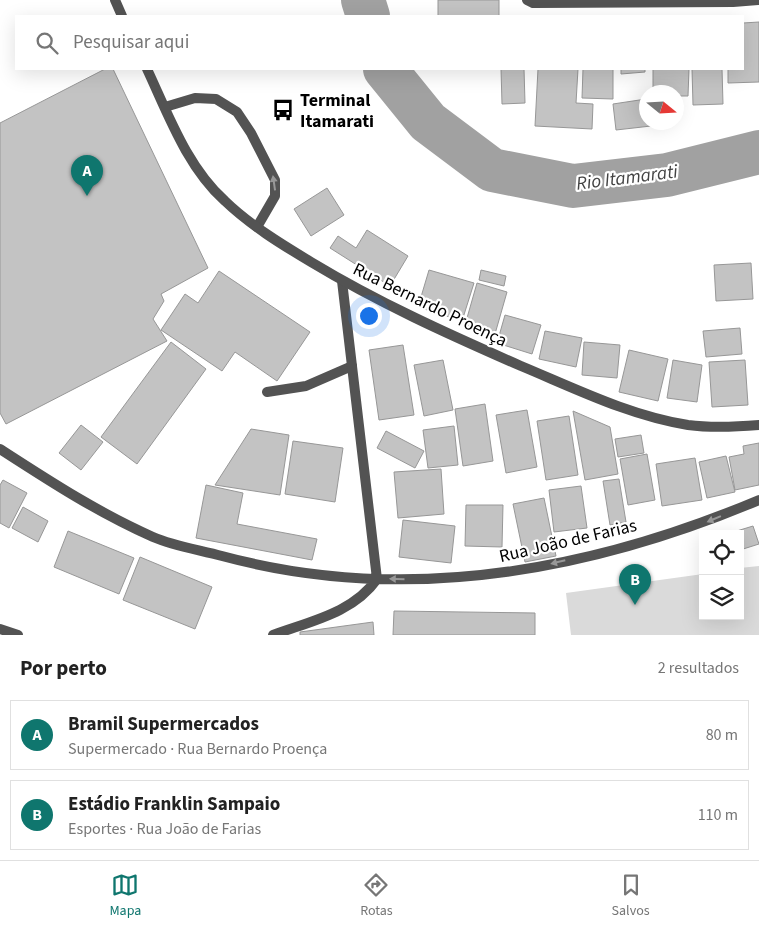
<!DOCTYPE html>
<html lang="pt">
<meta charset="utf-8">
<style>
body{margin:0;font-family:"Source Sans 3",sans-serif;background:#f6f6f6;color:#222}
.controls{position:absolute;right:15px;bottom:15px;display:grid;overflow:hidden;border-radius:0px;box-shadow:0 5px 20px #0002}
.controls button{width:45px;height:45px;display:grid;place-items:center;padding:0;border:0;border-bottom:1px solid #e0e0e0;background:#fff;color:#222;font:25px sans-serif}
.compass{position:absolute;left:639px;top:85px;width:45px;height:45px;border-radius:50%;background:#fff;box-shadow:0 5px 20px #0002;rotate:108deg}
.you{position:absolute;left:368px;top:315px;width:18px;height:18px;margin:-12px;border:4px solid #fff;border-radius:50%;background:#1a73e8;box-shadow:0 0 0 8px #1a73e833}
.badge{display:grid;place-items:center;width:32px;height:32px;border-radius:50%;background:#0f766e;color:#fff;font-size:16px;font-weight:700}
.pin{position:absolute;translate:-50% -41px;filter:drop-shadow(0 1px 2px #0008)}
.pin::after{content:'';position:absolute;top:26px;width:18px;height:15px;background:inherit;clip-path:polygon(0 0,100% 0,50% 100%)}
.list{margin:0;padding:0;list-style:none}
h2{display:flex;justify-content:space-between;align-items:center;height:65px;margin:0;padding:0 20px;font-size:21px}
h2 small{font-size:16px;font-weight:400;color:#767676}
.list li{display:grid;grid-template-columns:32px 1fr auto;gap:15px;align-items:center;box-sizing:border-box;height:70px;margin:0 10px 10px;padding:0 10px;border:1px solid #e0e0e0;border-radius:0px}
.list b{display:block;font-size:19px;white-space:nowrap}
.list p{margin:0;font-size:16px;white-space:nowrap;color:#767676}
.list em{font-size:16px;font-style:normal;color:#767676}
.icon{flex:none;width:28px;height:28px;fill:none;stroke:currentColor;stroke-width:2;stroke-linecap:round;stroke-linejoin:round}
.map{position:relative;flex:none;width:759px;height:635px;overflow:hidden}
.search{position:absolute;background:#fff;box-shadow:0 5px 20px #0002;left:15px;right:15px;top:15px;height:55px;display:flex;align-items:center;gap:12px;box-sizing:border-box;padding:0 18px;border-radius:0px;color:#767676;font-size:19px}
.sheet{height:225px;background:#fff}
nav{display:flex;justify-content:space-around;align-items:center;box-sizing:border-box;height:70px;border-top:1px solid #e0e0e0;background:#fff;font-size:14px;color:#767676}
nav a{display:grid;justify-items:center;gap:2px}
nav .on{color:#0f766e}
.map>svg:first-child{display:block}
.green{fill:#dadada}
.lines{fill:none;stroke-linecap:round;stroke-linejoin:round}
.river{stroke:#a1a1a1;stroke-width:44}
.building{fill:#c3c3c3;stroke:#979797}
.service{stroke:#535353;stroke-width:10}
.minor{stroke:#535353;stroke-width:10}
.tertiary{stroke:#535353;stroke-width:10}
.oneway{fill:#989898}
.labels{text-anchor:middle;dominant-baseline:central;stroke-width:4.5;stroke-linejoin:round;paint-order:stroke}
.poi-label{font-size:18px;font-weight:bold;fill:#000;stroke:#fff;text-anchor:start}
.street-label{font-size:18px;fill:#000;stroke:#fff}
.water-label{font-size:19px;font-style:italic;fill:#424242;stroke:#fff}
</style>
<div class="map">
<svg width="759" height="635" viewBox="0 0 759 635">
<rect width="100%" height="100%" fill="#fff"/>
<path class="green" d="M759 566V635H571L566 593 703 574V616H740V568Z"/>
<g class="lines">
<path class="river" d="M363 0 368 16
M385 69 428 122 492 170 573 186 667 175 759 152"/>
</g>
<path class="building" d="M438 0H499V16H438Z
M759 22V82L728 83V69H743V23Z
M105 69H113L208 268 161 294 164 301 153 319 167 341 6 424 0 413V123Z
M501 69H524L525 103 502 104Z
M538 69H578L576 103 593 104 592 129 535 126Z
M583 69H613V99L582 98Z
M621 69H645V72L621 74Z
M653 69H689L688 96H676V92H653Z
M692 69H722L723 104 693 105Z
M646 99V122H650L651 126 616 130 613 104Z
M327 188 344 215 311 236 294 209Z
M367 230 408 256 390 286 330 248 338 236 356 248Z
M751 263 753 299 716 301 714 265Z
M429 270 474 283 462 321 418 307Z
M481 270 506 276 504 286 479 280Z
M219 271 310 332 277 381 235 352 222 371 161 330 185 294 198 303Z
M477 283 507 292 495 334 465 325Z
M505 315 541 325 532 354 497 343Z
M740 328 742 354 706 357 703 331Z
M545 331 582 338 576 367 539 359Z
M171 342 206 369 137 464 101 437Z
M584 342 620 345 617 378 582 375Z
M403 345 414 415 379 420 369 350Z
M629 350 668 359 658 401 619 392Z
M443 360 453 410 424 416 414 365Z
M673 360 702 365 697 402 667 398Z
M745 360 748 405 712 407 709 362Z
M485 404 493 461 463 466 455 409Z
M527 410 537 467 506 473 496 415Z
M573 411 610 427 618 474 585 480Z
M569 416 578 475 546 480 537 421Z
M81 425 103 442 81 470 59 453Z
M454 426 458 465 428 468 423 430Z
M251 429 289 435 280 495 215 485Z
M386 431 424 451 415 468 377 448Z
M641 435 644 453 618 457 615 439Z
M293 441 343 448 335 502 285 494Z
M759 443V485L735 490 729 457 744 454 743 446Z
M647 454 655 500 628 505 620 459Z
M726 456 735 492 707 498 699 462Z
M695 458 702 500 662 506 656 464Z
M441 469 444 514 398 518 394 472Z
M619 479 626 522 610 525 603 481Z
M3 480 27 493 9 528 0 523V485Z
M206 485 243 493 237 524 317 539 312 560 196 538Z
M581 486 587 528 554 532 549 490Z
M544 498 556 556 525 562 513 504Z
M466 505H503L502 547 465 546Z
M23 507 48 521 38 542 12 528Z
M403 520 455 526 451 563 399 557Z
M753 526 759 544 740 550V534H727Z
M68 531 134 558 119 594 54 567Z
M140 557 212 587 195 629 123 600Z
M394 611 535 613V635H393Z
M373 622 374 635H300V632Z"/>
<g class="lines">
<path class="service" d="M165 107 195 98 216 99 237 112 251 133 275 180V196L257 227
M267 392 306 386 352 366"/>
<path class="minor" d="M527 0 533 3 733 2 758 0
M0 449C51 482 97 512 153 537 174 546 200 550 222 556 404 605 588 572 759 500
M0 629 18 635
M273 635C311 621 353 613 377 579L342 281"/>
<path class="tertiary" d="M115 0 122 16
M147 69C168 114 187 167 225 201 250 225 281 244 311 262 379 303 448 334 521 366 574 388 630 416 688 425 711 428 735 427 759 425"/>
</g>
<defs><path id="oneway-solid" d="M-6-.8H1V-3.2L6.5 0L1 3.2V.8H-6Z" transform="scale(1.25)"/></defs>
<g class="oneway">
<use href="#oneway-solid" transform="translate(274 183) rotate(-98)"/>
<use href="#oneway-solid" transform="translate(714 519) rotate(157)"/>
<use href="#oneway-solid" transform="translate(558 562) rotate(166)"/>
<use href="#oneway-solid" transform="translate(397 579) rotate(-179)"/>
</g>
<defs>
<g id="bus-bare" transform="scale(1.725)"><path d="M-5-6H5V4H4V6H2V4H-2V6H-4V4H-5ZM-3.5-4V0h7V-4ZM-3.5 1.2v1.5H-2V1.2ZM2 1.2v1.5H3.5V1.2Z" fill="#000" stroke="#fff" stroke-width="2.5" paint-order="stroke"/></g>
</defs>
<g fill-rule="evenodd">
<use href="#bus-bare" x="283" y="110"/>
</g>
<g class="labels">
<g class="poi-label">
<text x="300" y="100">Terminal<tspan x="300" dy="21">Itamarati</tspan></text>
</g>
<g class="street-label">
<text transform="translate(430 305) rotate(26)">Rua Bernardo Proença</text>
<text transform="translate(568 541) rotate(-13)">Rua João de Farias</text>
</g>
<g class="water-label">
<text transform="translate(627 178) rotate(-7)">Rio Itamarati</text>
</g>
</g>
</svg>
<div class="controls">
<button><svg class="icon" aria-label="locate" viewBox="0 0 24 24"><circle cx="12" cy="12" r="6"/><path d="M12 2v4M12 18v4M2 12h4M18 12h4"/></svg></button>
<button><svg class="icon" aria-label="layers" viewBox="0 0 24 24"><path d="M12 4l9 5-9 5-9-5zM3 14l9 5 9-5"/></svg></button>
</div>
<svg class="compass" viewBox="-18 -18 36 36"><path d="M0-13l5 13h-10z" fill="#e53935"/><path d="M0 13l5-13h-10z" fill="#767676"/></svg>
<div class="you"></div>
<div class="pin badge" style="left:87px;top:196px">A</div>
<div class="pin badge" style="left:635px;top:605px">B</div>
<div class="search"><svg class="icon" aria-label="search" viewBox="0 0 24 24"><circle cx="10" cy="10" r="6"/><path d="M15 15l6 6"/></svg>Pesquisar aqui</div>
</div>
<section class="sheet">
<h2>Por perto<small>2 resultados</small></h2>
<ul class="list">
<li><span class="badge">A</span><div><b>Bramil Supermercados</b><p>Supermercado · Rua Bernardo Proença</p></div><em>80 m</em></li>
<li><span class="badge">B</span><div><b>Estádio Franklin Sampaio</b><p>Esportes · Rua João de Farias</p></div><em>110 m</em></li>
</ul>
</section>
<nav>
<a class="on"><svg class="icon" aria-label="map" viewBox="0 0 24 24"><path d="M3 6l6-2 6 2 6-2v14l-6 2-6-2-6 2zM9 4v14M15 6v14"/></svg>Mapa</a>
<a><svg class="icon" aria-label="directions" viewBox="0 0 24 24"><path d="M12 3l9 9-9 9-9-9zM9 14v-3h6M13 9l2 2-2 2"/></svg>Rotas</a>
<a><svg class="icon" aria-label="saved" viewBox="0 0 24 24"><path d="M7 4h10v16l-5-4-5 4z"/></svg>Salvos</a>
</nav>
